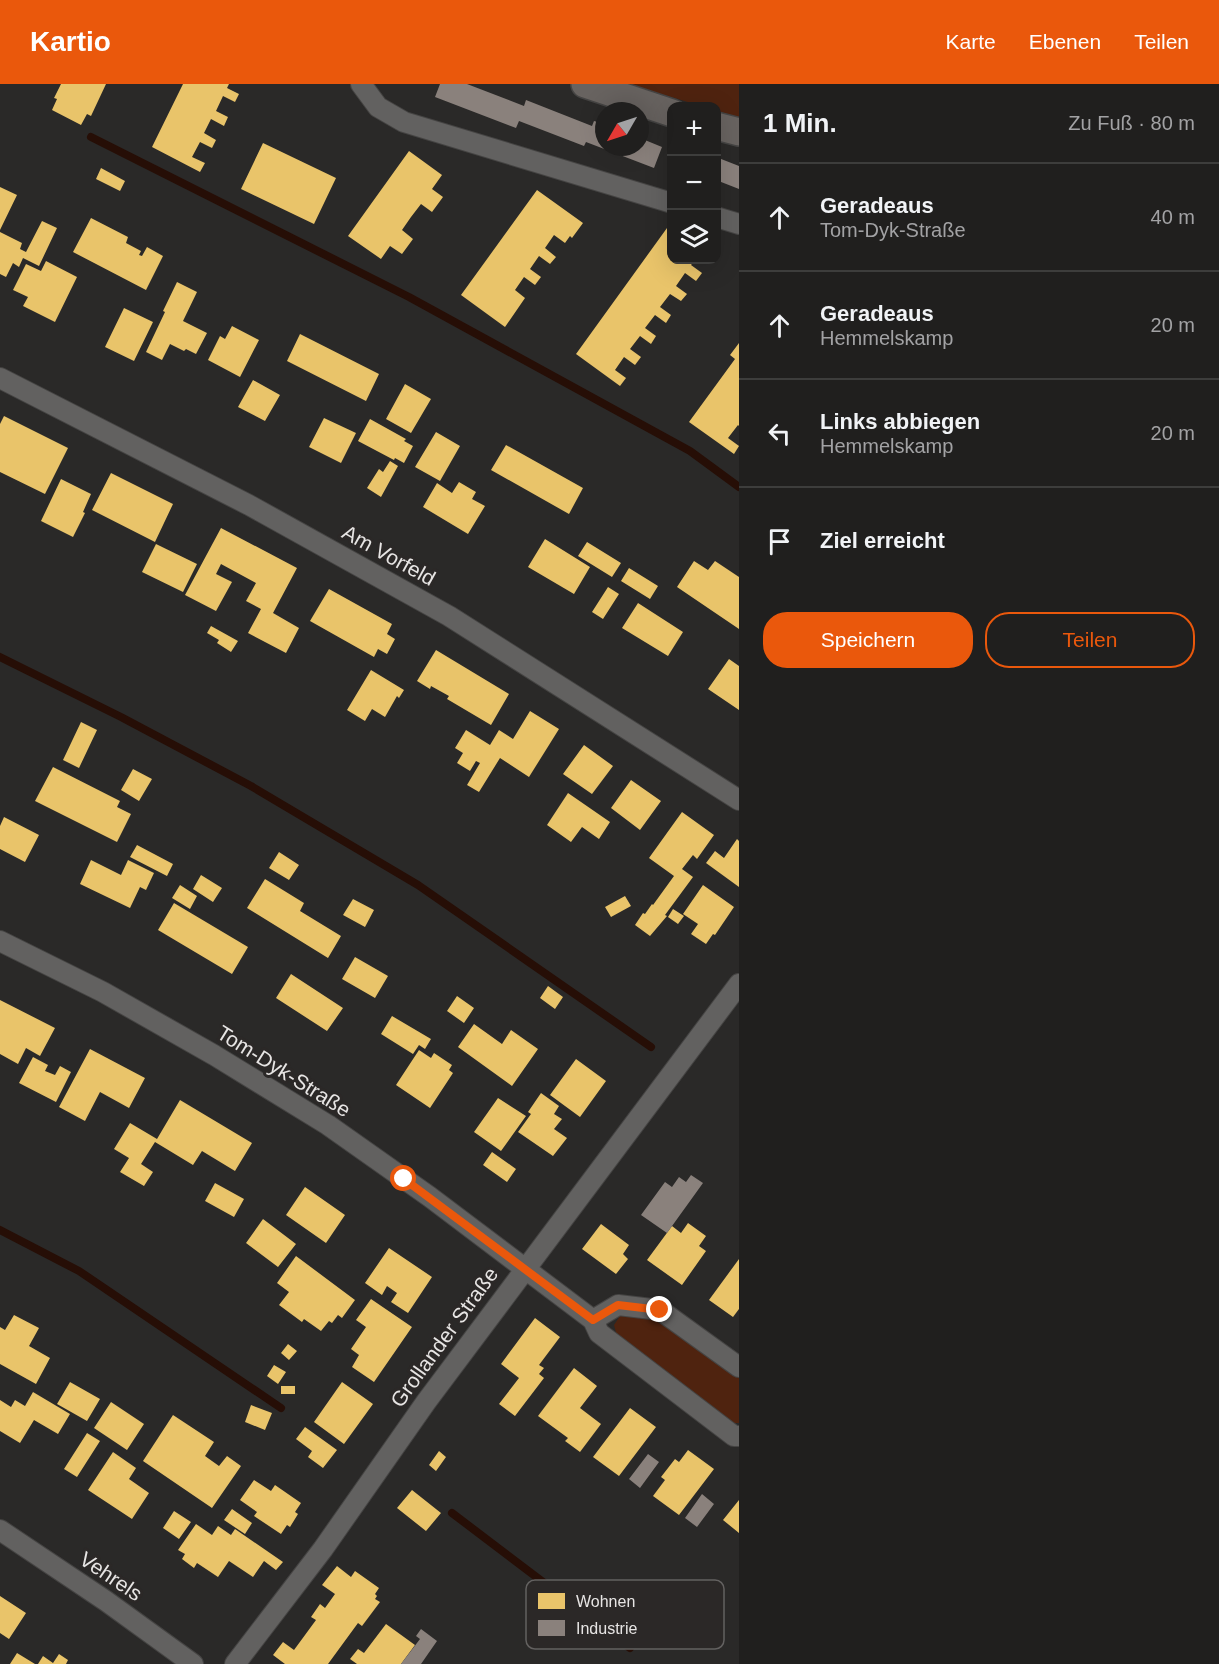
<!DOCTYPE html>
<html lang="de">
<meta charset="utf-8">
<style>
body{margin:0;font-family:Arial,sans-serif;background:#2d2c2b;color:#f1f3f6}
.controls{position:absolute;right:18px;top:18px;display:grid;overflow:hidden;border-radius:12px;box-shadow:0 6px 24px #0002}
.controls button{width:54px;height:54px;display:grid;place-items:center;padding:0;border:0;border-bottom:2px solid #3d3d3c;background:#201f1e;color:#f1f3f6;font:30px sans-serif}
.compass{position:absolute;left:595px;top:18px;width:54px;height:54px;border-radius:50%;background:#201f1e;box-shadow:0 6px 24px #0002;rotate:231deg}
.stop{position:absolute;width:18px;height:18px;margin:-14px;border:4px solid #ea580c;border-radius:50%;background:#fff}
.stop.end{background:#ea580c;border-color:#fff;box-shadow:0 2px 6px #0008}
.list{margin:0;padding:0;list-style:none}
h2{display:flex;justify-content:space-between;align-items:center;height:78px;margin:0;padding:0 24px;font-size:26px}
h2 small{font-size:20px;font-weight:400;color:#a2a2a4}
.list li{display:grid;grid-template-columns:39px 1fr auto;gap:18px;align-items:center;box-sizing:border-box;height:108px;padding:0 24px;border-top:2px solid #3d3d3c}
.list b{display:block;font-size:22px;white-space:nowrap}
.list p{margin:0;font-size:20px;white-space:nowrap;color:#a2a2a4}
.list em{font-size:20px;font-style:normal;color:#a2a2a4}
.actions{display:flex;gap:12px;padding:18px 24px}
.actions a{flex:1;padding:14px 0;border:2px solid #ea580c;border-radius:24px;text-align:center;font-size:21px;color:#ea580c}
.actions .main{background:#ea580c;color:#fff}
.icon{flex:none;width:33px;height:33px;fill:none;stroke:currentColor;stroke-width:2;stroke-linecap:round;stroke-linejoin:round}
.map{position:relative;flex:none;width:739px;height:1580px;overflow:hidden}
header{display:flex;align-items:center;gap:36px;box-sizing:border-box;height:84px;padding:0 30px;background:#ea580c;color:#fff}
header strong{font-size:28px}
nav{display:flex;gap:33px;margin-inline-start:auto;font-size:21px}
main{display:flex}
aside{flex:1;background:#201f1e}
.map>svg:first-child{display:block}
.green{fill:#4f230f}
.homes{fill:#e9c46a}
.industry{fill:#8a817c}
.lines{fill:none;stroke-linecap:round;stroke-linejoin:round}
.stream{stroke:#260e06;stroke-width:8}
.street-casing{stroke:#454443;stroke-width:22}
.secondary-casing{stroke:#454443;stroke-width:30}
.street{stroke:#626160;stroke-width:20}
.secondary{stroke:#686360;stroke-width:27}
.route{stroke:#ea580c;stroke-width:8}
.labels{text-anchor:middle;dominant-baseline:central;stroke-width:6;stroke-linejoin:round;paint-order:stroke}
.street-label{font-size:21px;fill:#e7e5e4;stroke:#2b2827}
.key{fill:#2b2827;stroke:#636160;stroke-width:1.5}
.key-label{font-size:16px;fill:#e7e5e4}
</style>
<header>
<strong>Kartio</strong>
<nav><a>Karte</a><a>Ebenen</a><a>Teilen</a></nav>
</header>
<main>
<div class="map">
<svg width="739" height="1580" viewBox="0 0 739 1580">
<rect width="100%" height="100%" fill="#2a2928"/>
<path class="green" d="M628 0H739V33L717 27 716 22H701Z
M622 1229H636L670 1243 739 1291V1339H733L617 1252 614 1241Z"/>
<path class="homes" d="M61 0H106L91 32 87 30 81 41 52 26 57 15 54 14Z
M183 0H229L227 4 239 10 235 18 223 12 216 27 228 33 224 42 211 35 204 49 216 56 212 64 200 58 192 73 205 79 200 88 152 63Z
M263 59 336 94 314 140 241 105Z
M409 67 442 91 432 105 443 113 432 128 421 120 411 133 402 146 413 155 402 170 390 162 381 175 348 152Z
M101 84 125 97 120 107 96 95Z
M0 103 17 111 0 146Z
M537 106 583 139 572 154 570 152 565 159 554 151 545 164 556 173 550 180 539 172 530 185 541 193 535 201 524 193 515 206 525 214 505 243 461 211Z
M91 134 128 153 126 159 141 167 139 171 142 172 147 163 163 172 146 206 73 168Z
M42 137 57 144 39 182 23 174 19 183 13 179 6 193 0 190V148L22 159 20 165 26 168Z
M667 144 672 147V176H695L691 181 702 189 696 197 685 189 676 202 687 210 681 217 670 210 660 223 671 231 666 239 655 231 645 244 656 252 651 260 640 252 630 265 641 273 635 281 624 273 615 286 626 294 620 302 576 270Z
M46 177 77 193 55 238 23 222 28 213 13 206 26 180 41 187Z
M177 198 197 208 183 237 207 249 196 270 186 265 184 267 170 260 162 276 146 268 165 228 163 227Z
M124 224 153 238 134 277 105 263Z
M232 242 259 256 240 293 208 276 220 252 225 255Z
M300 250 379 290 366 317 287 277Z
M739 259V342L738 341 728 354 739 362 734 370 689 338 735 275 730 271Z
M253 296 280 311 265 337 238 323Z
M405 300 431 315 411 349 386 335Z
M4 332 68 364 45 410 0 388V340Z
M324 334 356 349 341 379 309 363Z
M370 335 406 355 404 357 413 362 404 379 395 374 394 376 358 357Z
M436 348 460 362 440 397 415 383Z
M506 361 583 404 569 430 491 386Z
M390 377 398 382 381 413 367 404 379 385 383 388Z
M111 389 173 420 155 458 92 426Z
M61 395 91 410 83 428 85 429 73 453 41 437Z
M459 398 476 408 472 415 485 422 468 450 423 423 437 399 452 409Z
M221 444 297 484 273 529 299 544 286 569 248 549 261 525 246 517 256 499 221 480 216 490 232 498 216 527 185 511Z
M545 455 590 483 574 510 528 483Z
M587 458 621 479 612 493 578 472Z
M156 460 197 480 183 508 142 488Z
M694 477 708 486 715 477 739 493V545L677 503Z
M629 484 658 502 650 515 621 497Z
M608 503 619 510 603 535 592 528Z
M329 505 392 540 387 550 395 555 387 570 378 565 374 573 310 537Z
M638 519 683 548 668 572 622 544Z
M211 542 238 557 231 568 217 559 219 556 207 549Z
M436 566 509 610 491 641 447 615 449 612 431 602 430 605 417 597Z
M729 575 739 582V626L708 605Z
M371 586 404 606 399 614 397 612 385 633 372 625 365 637 347 626Z
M530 627 559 645 529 693 500 674 479 708 467 701 480 679 476 677 470 687 457 679 463 669 455 664 466 646 490 661 499 646 513 655Z
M81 638 97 646 79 684 63 676Z
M584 661 613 682 592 710 563 690Z
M53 683 120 717 117 723 131 730 117 758 35 717Z
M133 685 152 695 139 717 121 706Z
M631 696 661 717 640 746 611 724Z
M568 709 610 738 599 755 582 743 571 758 547 741Z
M682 728 714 751 697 775 693 771 682 785 693 793 665 831 667 832 650 852 635 841 643 829 645 830 652 820 653 821 674 792 649 774Z
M4 733 39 751 25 778 0 765V742Z
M737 755 739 757V803L706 779 715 767 724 774Z
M137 761 173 780 167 792 130 773Z
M279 768 299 781 289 796 269 784Z
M91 776 121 791 128 776 154 789 146 806 140 803 130 824 80 800Z
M201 791 222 804 213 818 193 805Z
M265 795 304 819 300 827 341 852 328 874 247 824Z
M180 801 197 812 190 825 172 814Z
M703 801 734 823 715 851 713 850 706 860 691 850 698 840 683 830Z
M625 812 631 822 611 833 605 823Z
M353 815 374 826 365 843 343 831Z
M174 819 248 863 232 890 158 846Z
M673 825 684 832 678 840 668 833Z
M355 873 388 892 375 914 342 895Z
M291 890 343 924 327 947 276 914Z
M548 902 563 913 555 925 540 914Z
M457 912 474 924 464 939 447 927Z
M0 916 55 944 40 972 26 964 18 980 0 970Z
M392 932 431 955 425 965 419 961 413 970 381 950Z
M474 940 502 960 511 946 538 965 512 1002 458 963Z
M90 965 145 994 129 1024 100 1008 85 1037 59 1023Z
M419 966 431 974 434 969 452 981 449 986 453 989 430 1024 396 1001Z
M33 973 48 981 45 987 55 991 60 982 71 988 56 1018 19 999Z
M576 975 606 997 580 1033 550 1011Z
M541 1009 559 1022 554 1030 562 1035 554 1045 567 1054 553 1072 518 1048 531 1030 528 1028Z
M498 1014 526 1032 501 1067 474 1048Z
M180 1016 252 1059 235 1087 202 1067 193 1081 155 1058 141 1080 153 1088 144 1102 120 1088 129 1074 114 1065 130 1039 157 1055Z
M492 1068 516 1085 507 1098 483 1081Z
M215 1099 244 1115 234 1133 205 1117Z
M305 1103 345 1131 326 1159 286 1131Z
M263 1135 296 1160 278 1183 246 1159Z
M688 1139 706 1152 699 1162 706 1167 682 1201 647 1176 672 1142 681 1149Z
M601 1140 629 1161 623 1170 628 1175 616 1190 582 1165Z
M389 1164 432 1193 408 1229 391 1218 397 1209 387 1202 382 1211 365 1199Z
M296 1172 355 1216 342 1234 338 1231 332 1239 329 1237 321 1247 304 1235 302 1238 279 1221 289 1208 277 1199Z
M739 1175V1225L733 1233 709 1216Z
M371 1215 412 1243 374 1298 352 1283 359 1271 351 1265 366 1243 356 1236Z
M14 1231 39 1244 29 1262 50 1274 36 1300 0 1280V1243L5 1246Z
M535 1234 560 1253 539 1281 544 1284 539 1290 544 1294 515 1332 499 1320 519 1294 501 1280Z
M288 1260 297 1267 289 1276 281 1269Z
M274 1281 286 1288 278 1300 267 1292Z
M574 1284 597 1302 580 1324 601 1340 580 1368 565 1357 568 1354 538 1332Z
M70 1298 100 1315 87 1337 57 1320Z
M342 1298 373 1320 344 1360 314 1338Z
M281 1302H295V1310H281Z
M33 1308 70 1330 58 1350 34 1336 20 1359 0 1347V1316L11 1323 15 1316 25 1322Z
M111 1318 144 1340 127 1366 94 1344Z
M251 1321 272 1329 265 1346 245 1338Z
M630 1324 656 1343 619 1392 593 1373Z
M173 1331 214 1358 205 1372 219 1382 227 1372 241 1382 212 1424 143 1377Z
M305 1343 337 1366 323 1384 308 1373 312 1367 296 1355Z
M87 1349 100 1357 77 1393 64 1385Z
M688 1366 714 1385 679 1431 653 1412 665 1396 661 1393 675 1375 679 1378Z
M439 1367 446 1373 436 1387 429 1381Z
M113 1368 136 1384 129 1395 149 1409 132 1435 88 1406Z
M254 1396 271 1407 275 1401 301 1419 295 1428 298 1430 290 1443 287 1441 281 1450 254 1432 257 1428 240 1416Z
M412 1406 441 1429 426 1447 397 1424Z
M739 1416V1449L723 1436Z
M232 1425 252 1439 245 1450 224 1436Z
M174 1427 191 1438 179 1455 163 1444Z
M196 1440 212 1451 218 1442 231 1451 235 1445 283 1478 276 1486 264 1477 253 1493 229 1477 218 1493 197 1479 194 1484 182 1475 185 1470 178 1466Z
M337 1482 351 1493 355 1487 379 1504 375 1510 377 1512 375 1515 380 1518 362 1542 358 1539 328 1580H285L273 1571 283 1558 294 1566 316 1536 311 1533 320 1520 325 1524 335 1510 322 1501Z
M0 1512 26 1529 9 1555 0 1549Z
M386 1540 415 1561 401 1580H357L350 1575 358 1565 364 1569Z
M17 1569 35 1580H10Z
M59 1570 68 1576 66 1580H38L43 1572 53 1579Z"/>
<path class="industry" d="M440 0H467L524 22 526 16 592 42 594 37 604 40V63H640V54L662 63 654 84 586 58 584 62 519 37 516 44 435 13Z
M716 73 739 82V105L716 96Z
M691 1091 703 1099 667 1149 641 1131 665 1098 672 1103 679 1093 686 1098Z
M648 1370 659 1378 640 1404 629 1395Z
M702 1410 714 1420 697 1443 685 1434Z
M421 1545 437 1557 421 1580H401L420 1555 416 1552Z"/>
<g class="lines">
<path class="stream" d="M91 53 409 213 690 367 739 403
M0 573 121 633 251 702 418 801 651 963
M0 1146 79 1187 281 1324
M452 1429 630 1564"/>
<g class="street-casing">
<path id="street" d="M361 0 378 23 404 38 672 119
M716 133 739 140
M0 294 249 421 449 532 739 716
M0 857 103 908 214 971 328 1041 430 1113 593 1236 599 1249 734 1352H739
M593 1236 618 1221 660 1226 739 1283
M0 1446 106 1517 193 1580
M235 1580 323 1465 426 1318 739 900"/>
</g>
<g class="secondary-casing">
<path id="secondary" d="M585 0 672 29
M716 42 739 48"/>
</g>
<use href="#street" class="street"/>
<use href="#secondary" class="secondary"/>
</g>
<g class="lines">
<path class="route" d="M404 1095 593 1236 618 1221 660 1226"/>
</g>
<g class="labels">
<g class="street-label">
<text transform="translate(389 471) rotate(29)">Am Vorfeld</text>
<text transform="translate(284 987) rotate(32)">Tom-Dyk-Straße</text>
<text transform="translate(444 1253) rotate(-54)">Grollander Straße</text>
<text transform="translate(111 1492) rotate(34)">Vehrels</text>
</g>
</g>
<rect x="526" y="1496" width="198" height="69" rx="9" class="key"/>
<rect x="538" y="1509" width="27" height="16" fill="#e9c46a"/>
<rect x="538" y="1536" width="27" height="16" fill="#8a817c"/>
<g class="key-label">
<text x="576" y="1523">Wohnen</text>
<text x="576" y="1550">Industrie</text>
</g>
</svg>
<div class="controls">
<button>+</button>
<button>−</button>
<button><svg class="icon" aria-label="layers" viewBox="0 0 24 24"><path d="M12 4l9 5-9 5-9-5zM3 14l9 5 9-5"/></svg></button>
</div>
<svg class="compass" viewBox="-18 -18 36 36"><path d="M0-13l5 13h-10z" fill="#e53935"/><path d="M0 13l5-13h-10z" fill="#a2a2a4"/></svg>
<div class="stop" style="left:404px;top:1095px"></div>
<div class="stop end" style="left:660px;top:1226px"></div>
</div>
<aside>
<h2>1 Min.<small>Zu Fuß · 80 m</small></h2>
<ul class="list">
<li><svg class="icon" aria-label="ahead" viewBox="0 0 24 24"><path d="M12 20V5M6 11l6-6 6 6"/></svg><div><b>Geradeaus</b><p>Tom-Dyk-Straße</p></div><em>40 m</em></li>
<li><svg class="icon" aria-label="ahead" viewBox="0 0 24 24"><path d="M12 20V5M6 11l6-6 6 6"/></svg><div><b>Geradeaus</b><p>Hemmelskamp</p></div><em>20 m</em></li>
<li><svg class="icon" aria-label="left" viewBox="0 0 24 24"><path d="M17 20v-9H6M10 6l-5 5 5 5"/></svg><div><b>Links abbiegen</b><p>Hemmelskamp</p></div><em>20 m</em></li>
<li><svg class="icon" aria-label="arrive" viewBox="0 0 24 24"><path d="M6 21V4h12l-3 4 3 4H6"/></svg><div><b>Ziel erreicht</b></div></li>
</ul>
<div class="actions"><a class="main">Speichern</a><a>Teilen</a></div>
</aside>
</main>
